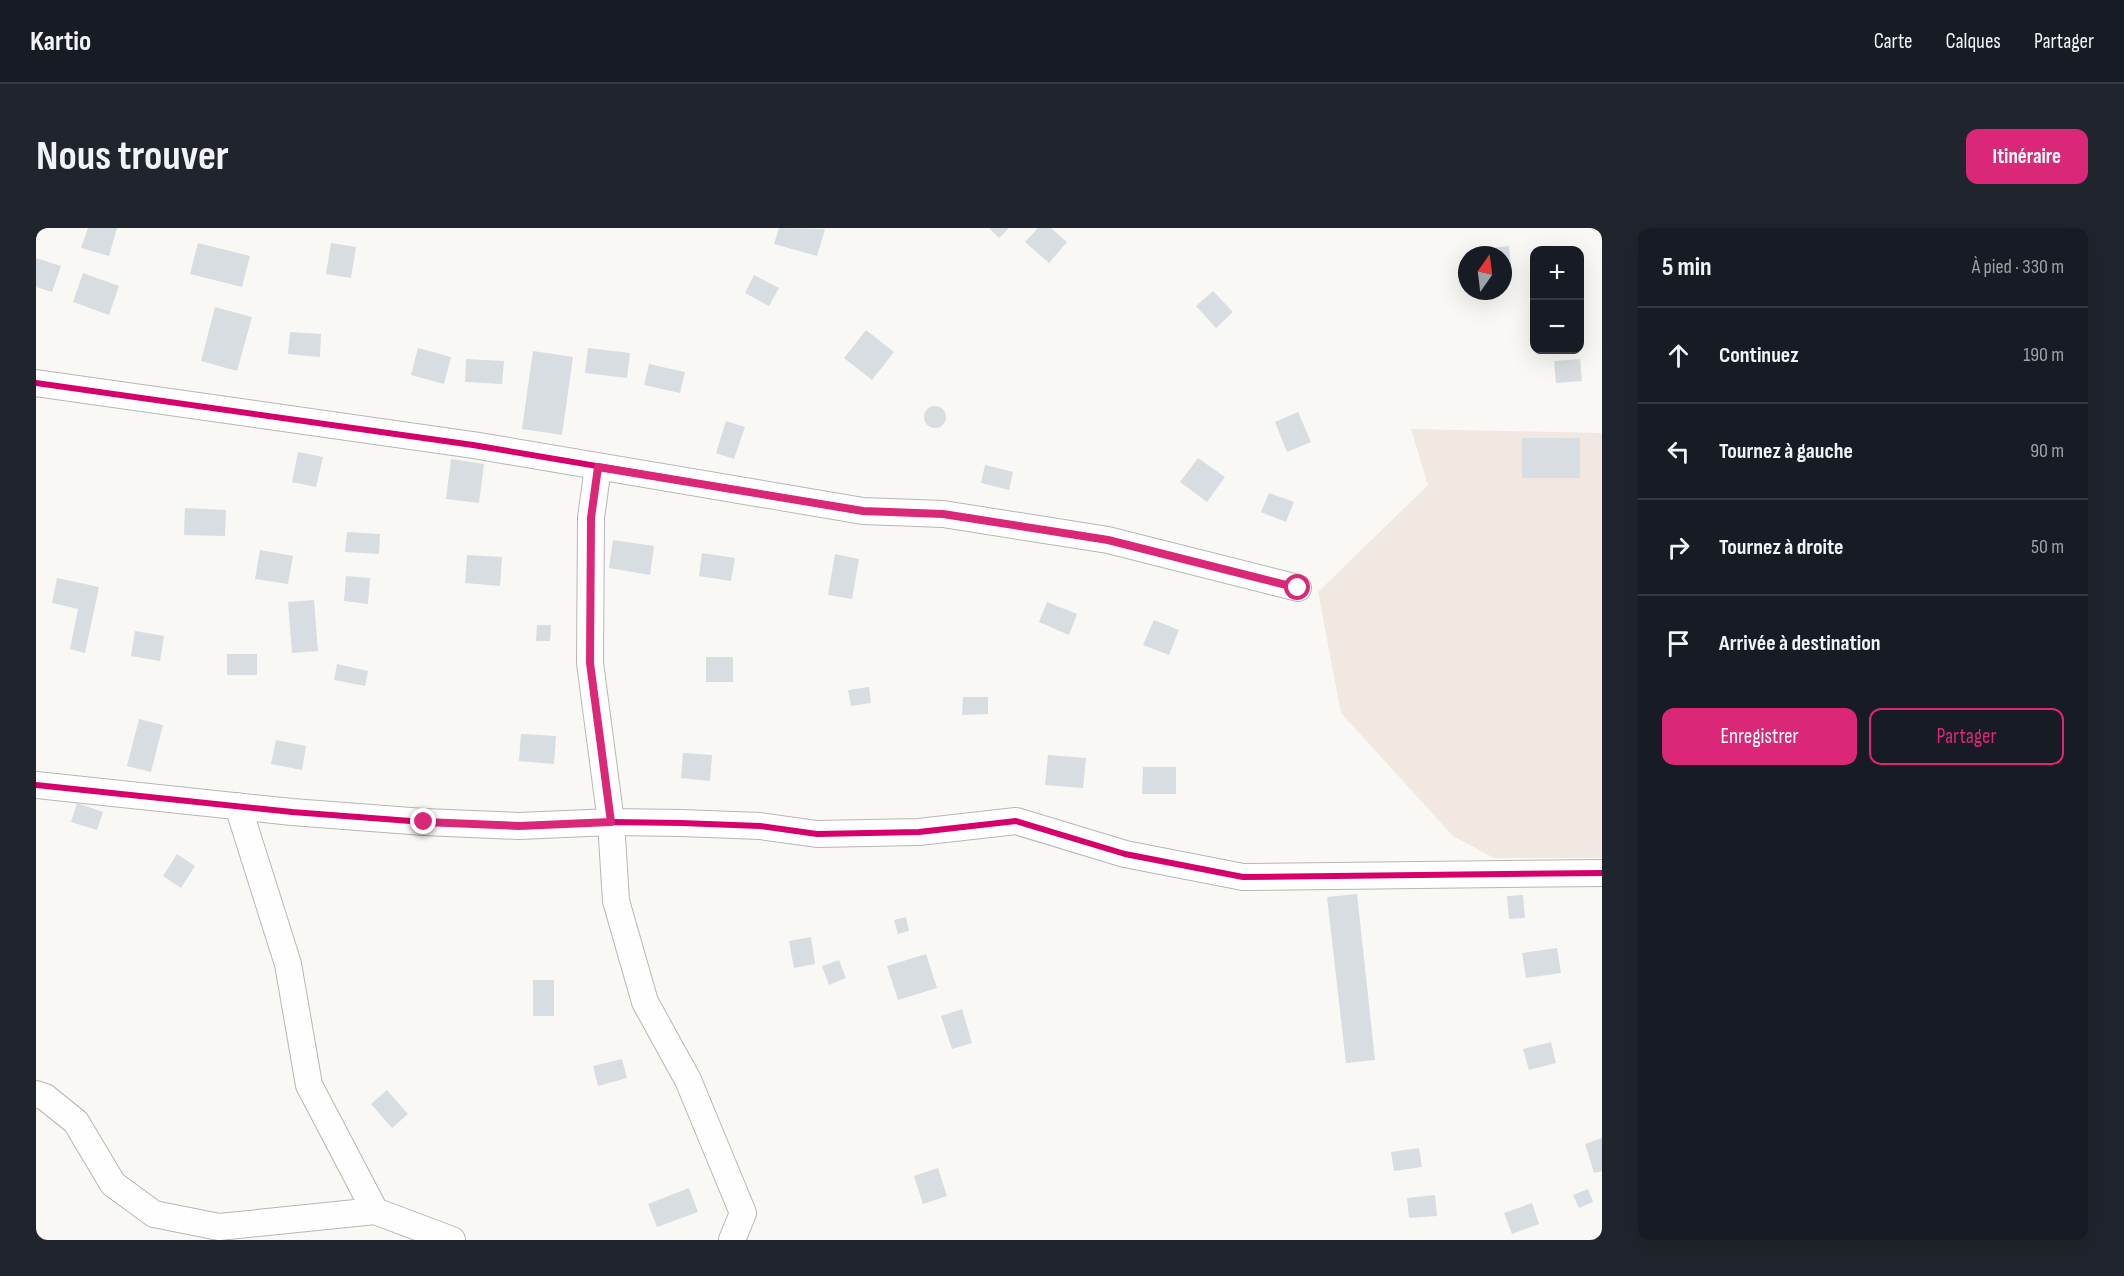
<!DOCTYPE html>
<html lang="fr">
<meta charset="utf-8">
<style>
body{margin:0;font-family:"Sofia Sans Condensed",sans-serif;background:#20242c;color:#f1f3f6}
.controls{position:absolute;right:18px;top:18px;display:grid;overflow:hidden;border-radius:12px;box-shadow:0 6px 24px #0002}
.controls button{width:54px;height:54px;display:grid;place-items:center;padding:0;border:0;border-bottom:2px solid #363941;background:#171b24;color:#f1f3f6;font:30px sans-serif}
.compass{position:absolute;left:1422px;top:18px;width:54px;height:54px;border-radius:50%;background:#171b24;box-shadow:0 6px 24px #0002;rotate:14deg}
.stop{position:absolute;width:18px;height:18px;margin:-14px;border:4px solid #db2777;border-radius:50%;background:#fff}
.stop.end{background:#db2777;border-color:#fff;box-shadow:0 2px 6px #0008}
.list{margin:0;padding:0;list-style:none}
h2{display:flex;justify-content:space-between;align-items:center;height:78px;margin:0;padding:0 24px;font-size:26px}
h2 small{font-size:20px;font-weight:400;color:#9ea1a6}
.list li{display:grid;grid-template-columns:39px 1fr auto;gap:18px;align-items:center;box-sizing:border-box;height:96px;padding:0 24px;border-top:2px solid #363941}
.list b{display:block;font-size:22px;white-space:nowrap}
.list em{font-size:20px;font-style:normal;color:#9ea1a6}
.actions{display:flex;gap:12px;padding:18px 24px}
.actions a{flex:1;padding:14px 0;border:2px solid #db2777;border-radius:12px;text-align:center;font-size:21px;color:#db2777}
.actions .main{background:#db2777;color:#fff}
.icon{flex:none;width:33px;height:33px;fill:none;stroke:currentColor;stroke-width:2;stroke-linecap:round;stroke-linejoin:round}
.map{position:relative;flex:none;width:1566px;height:1012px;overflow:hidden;border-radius:12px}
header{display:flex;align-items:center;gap:36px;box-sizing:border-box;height:84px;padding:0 30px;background:#171b24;border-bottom:2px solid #363941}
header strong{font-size:28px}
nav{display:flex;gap:33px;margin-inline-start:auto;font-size:21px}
.intro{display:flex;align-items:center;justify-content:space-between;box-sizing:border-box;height:144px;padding:0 36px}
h1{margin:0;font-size:42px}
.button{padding:15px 27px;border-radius:12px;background:#db2777;color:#fff;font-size:21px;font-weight:700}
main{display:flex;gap:36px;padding:0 36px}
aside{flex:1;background:#171b24;border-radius:12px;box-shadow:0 6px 24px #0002}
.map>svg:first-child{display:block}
.built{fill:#f0e8e1}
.building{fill:#d7dde0}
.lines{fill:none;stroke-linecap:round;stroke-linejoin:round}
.minor-casing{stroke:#b8b6b4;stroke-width:28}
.minor{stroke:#fefefe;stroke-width:26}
.cycleway-casing{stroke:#fff;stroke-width:10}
.cycleway{stroke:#d6006c;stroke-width:6}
.route{stroke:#db2777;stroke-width:8}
</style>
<header>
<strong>Kartio</strong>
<nav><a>Carte</a><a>Calques</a><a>Partager</a></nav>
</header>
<div class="intro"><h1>Nous trouver</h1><a class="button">Itinéraire</a></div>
<main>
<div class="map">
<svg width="1566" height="1012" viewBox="0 0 1566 1012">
<rect width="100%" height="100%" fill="#faf8f5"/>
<path class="built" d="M1375 201 1566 205V630H1458L1417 608 1305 485 1282 364 1392 257Z"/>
<path class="building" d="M52 0H81L73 28 45 20Z
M743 0 789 1 781 28 738 16Z
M953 0H973L963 10Z
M1002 0H1015L1031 14 1013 35 989 14Z
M162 15 214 28 206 59 154 46Z
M295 15 320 19 315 50 290 46Z
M1473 18 1476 46 1467 47V27H1445V21Z
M0 30 25 38 16 64 0 59Z
M47 45 83 58 73 87 37 74Z
M718 47 743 60 733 78 709 65Z
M1177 63 1197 84 1180 100 1160 78Z
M179 79 216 89 201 143 165 133Z
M830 102 858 124 836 152 808 130Z
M254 104 285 106 284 129 252 126Z
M382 120 415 129 408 156 375 147Z
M552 120 594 125 591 150 549 145Z
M497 123 537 129 526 207 486 201Z
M430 131 468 133 466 156 429 154Z
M1544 131 1546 153 1520 155 1518 133Z
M613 136 649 144 644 165 608 157Z
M888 189a11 11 0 1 1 22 0a11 11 0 1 1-22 0Z
M1262 184 1275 214 1251 224 1239 194Z
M690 193 709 199 698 231 680 225Z
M1486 210H1544V250H1486Z
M262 224 287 229 280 259 256 254Z
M1162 230 1189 249 1171 274 1144 254Z
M415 231 448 236 443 275 410 271Z
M949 237 977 244 973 262 945 255Z
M1233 265 1258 274 1250 294 1225 284Z
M149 280 190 282 189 308 148 307Z
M311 304 344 306 343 326 309 324Z
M577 312 618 318 614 347 573 340Z
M224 322 257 328 252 356 219 351Z
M666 325 699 330 695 353 663 348Z
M799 326 823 331 816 371 792 367Z
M431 327 466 329 464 358 429 355Z
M310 348 334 350 332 376 308 373Z
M21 350 63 359 49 425 34 421 42 381 16 375Z
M278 372 282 423 256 425 252 374Z
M1011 374 1041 386 1033 407 1003 394Z
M1118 392 1143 402 1133 427 1107 417Z
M501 397H515L514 413H500Z
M99 403 128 408 124 433 95 428Z
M191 426H221V447H191Z
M670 429H697V454H670Z
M301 436 332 443 329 458 298 452Z
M833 459 835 475 815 478 812 462Z
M927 469H952V486L926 487Z
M103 491 127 497 115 544 91 538Z
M485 506 520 508 518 536 483 533Z
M240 512 270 518 266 542 235 536Z
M647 525 676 527 674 553 645 550Z
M1012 527 1050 530 1047 560 1009 557Z
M1107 539H1140V566H1106Z
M41 575 67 584 61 602 35 594Z
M141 626 159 638 145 660 127 648Z
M1321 666 1339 832 1310 835 1291 669Z
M1487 667 1489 690 1473 691 1471 668Z
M870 689 873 703 862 706 858 692Z
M775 709 779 736 758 740 753 713Z
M1521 720 1525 745 1490 750 1486 725Z
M890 726 901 760 862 772 851 738Z
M803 732 810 750 793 757 786 738Z
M497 752H518V788H497Z
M926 781 936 815 916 821 905 788Z
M1515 814 1520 835 1493 842 1487 821Z
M586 831 591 850 562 858 557 838Z
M351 862 372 886 356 900 335 876Z
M1566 910V943L1558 945 1549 916Z
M1383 920 1386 939 1358 943 1355 924Z
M902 940 911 968 887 976 878 948Z
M653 960 662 984 621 999 612 976Z
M1552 961 1557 974 1543 980 1537 967Z
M1399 967 1401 988 1373 990 1371 970Z
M1496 975 1503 996 1476 1006 1468 985Z"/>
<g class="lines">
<g class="minor-casing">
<path id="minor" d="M0 155 437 217 827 283 907 286 1072 312 1262 360
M562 239 555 290 554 435 575 594 580 673 609 774 652 852 707 985 696 1012
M0 557 256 584 388 594 483 598 575 594 645 595 724 598 781 606 883 604 980 593 1089 626 1207 649 1566 645
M202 578 252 736 273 857 339 983 416 1012
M0 866 9 869 40 894 77 956 118 986 183 999 339 983"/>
</g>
<use href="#minor" class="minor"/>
<g class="cycleway-casing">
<path id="cycleway" d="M0 155 437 217 827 283 907 286 1072 312 1262 360
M0 557 256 584 388 594 483 598 575 594 645 595 724 598 781 606 883 604 980 593 1089 626 1207 649 1566 645"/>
</g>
<use href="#cycleway" class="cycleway"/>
</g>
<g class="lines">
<path class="route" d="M388 594 483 598 575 594 554 435 555 290 562 239 827 283 907 286 1072 312 1262 360"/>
</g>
</svg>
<div class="controls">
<button>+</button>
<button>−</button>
</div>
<svg class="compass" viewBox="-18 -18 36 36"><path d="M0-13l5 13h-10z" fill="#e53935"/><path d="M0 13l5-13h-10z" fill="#9ea1a6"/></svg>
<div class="stop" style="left:1262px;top:360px"></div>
<div class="stop end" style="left:388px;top:594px"></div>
</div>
<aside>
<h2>5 min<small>À pied · 330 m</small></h2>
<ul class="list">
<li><svg class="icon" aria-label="ahead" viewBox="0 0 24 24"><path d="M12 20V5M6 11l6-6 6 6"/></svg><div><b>Continuez</b></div><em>190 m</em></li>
<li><svg class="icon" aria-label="left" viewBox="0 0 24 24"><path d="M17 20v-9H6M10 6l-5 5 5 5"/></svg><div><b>Tournez à gauche</b></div><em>90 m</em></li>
<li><svg class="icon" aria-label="right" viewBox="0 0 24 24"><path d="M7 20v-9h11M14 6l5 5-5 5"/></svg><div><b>Tournez à droite</b></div><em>50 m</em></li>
<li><svg class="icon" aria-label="arrive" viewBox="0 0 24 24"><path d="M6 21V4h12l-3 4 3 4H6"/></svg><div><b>Arrivée à destination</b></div></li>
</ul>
<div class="actions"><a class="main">Enregistrer</a><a>Partager</a></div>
</aside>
</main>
